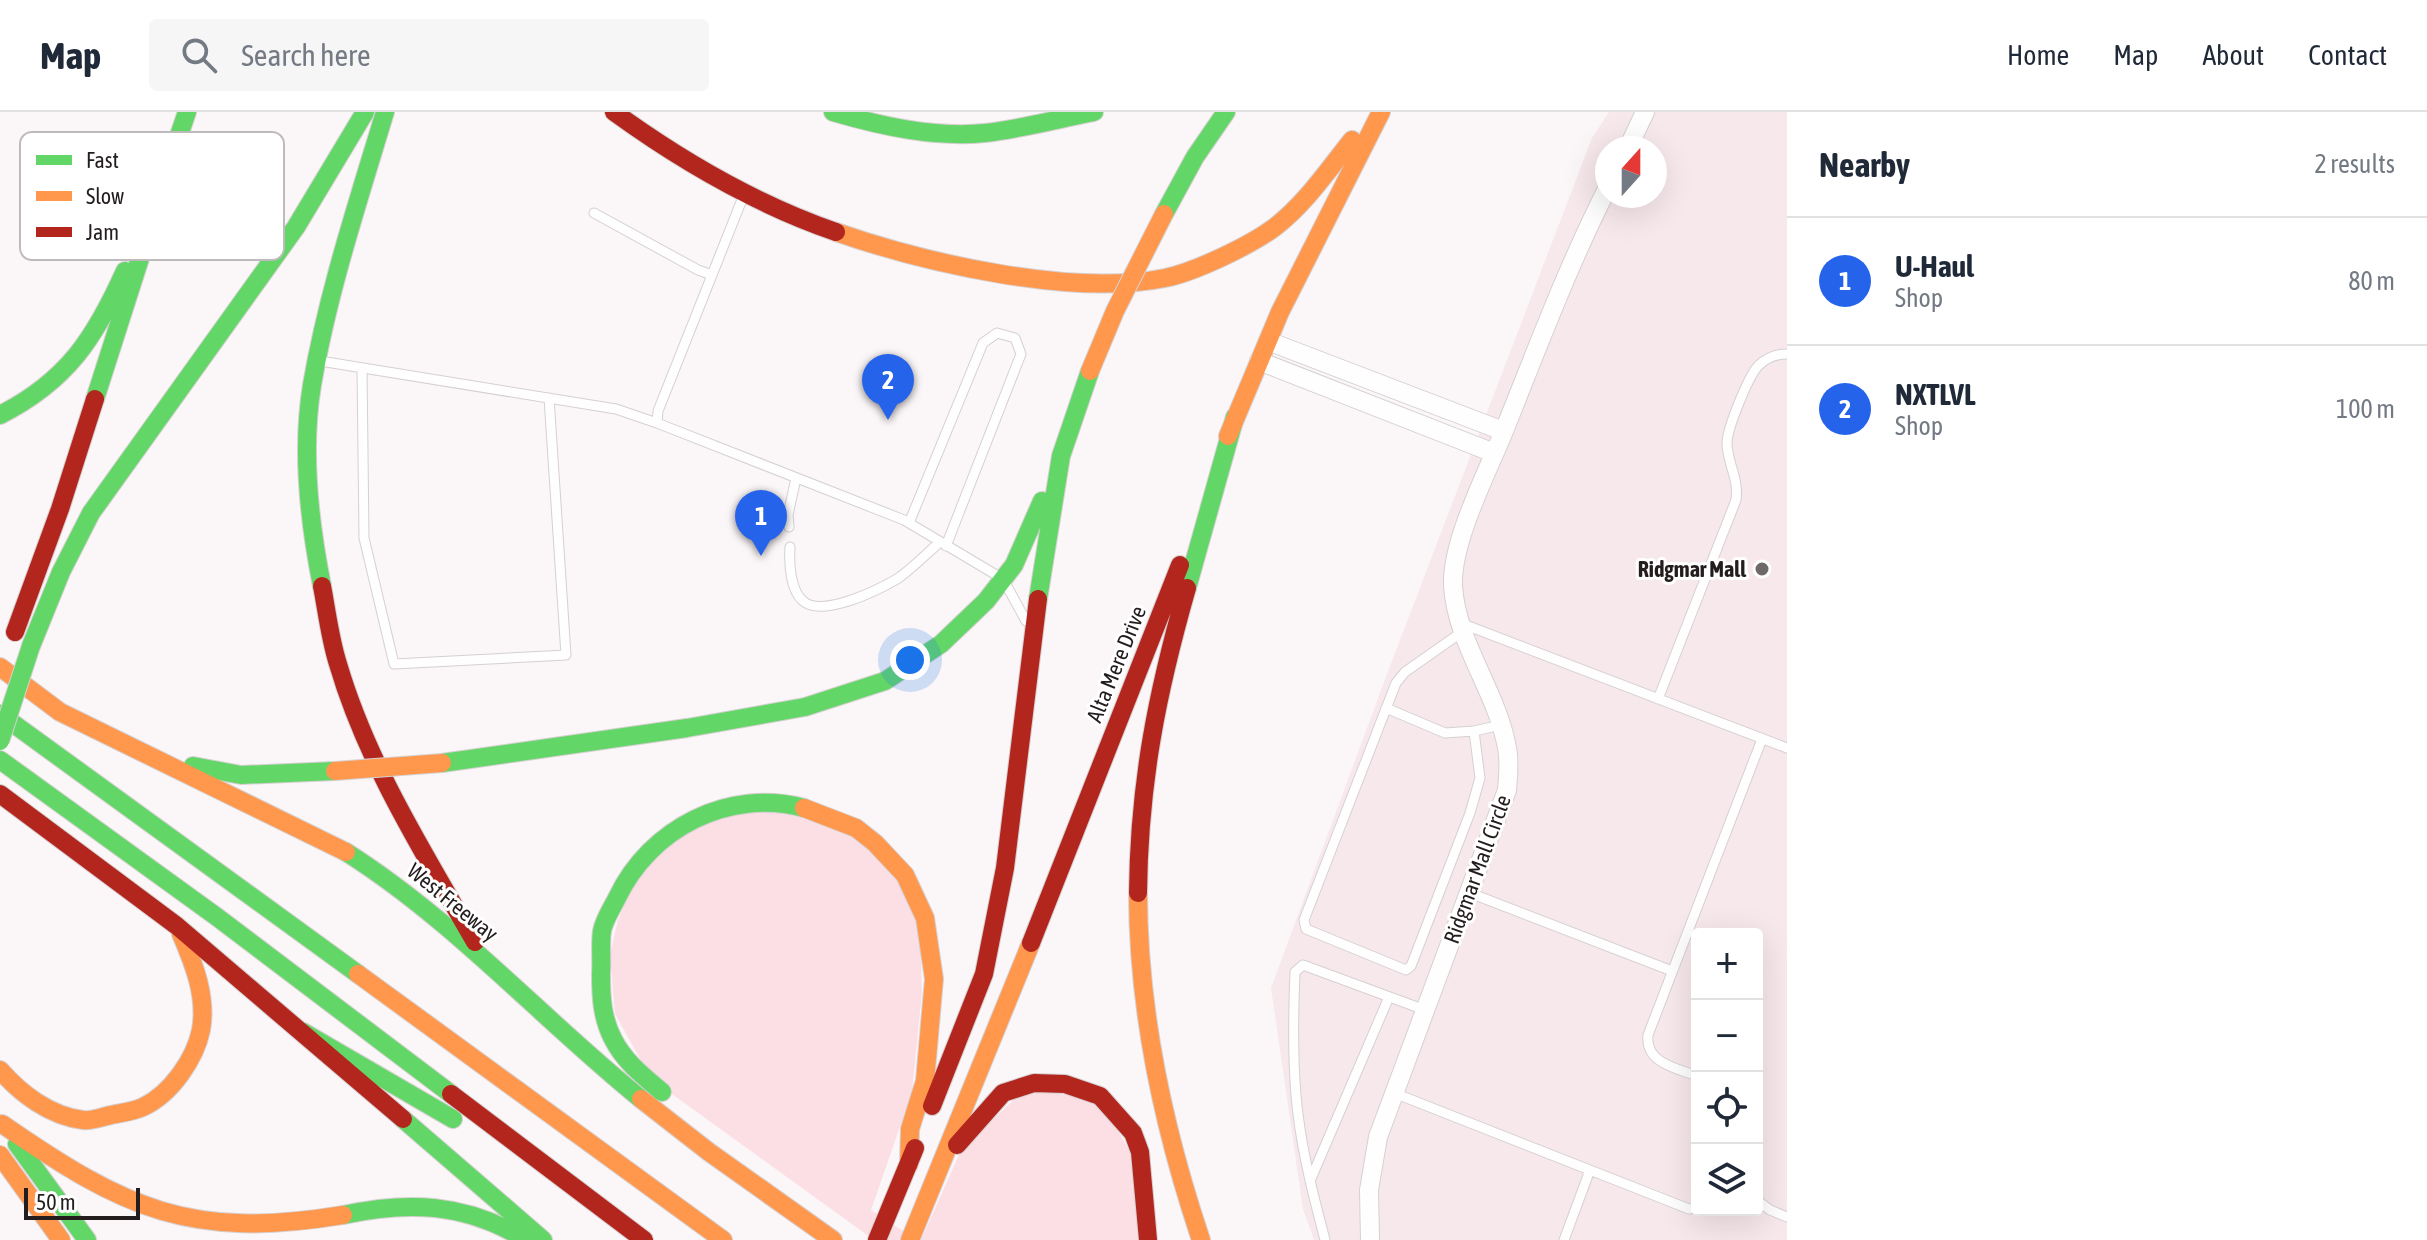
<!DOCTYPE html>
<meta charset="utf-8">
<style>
body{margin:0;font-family:"Asap Condensed",sans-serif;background:#f6f6f7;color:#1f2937}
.controls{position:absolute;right:24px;bottom:24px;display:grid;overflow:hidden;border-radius:8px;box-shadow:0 8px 32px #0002}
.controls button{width:72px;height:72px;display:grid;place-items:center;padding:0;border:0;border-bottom:2px solid #e0e1e3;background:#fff;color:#1f2937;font:40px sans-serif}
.compass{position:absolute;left:1595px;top:24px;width:72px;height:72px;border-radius:50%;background:#fff;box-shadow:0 8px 32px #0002;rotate:21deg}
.scale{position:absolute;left:24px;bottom:20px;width:116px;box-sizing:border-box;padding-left:8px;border:4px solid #241d1e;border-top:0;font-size:22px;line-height:28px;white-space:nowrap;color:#241d1e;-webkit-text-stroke:6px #fff;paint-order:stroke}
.you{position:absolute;left:910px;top:548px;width:28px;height:28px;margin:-20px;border:6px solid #fff;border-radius:50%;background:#1a73e8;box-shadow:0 0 0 12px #1a73e833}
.badge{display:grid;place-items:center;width:52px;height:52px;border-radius:50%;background:#2563eb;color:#fff;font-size:26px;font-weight:700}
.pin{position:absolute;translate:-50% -66px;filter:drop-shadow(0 2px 4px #0008)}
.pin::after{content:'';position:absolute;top:42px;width:28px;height:24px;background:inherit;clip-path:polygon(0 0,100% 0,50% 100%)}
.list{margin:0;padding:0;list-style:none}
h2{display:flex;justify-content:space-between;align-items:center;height:104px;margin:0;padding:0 32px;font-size:34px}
h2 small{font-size:26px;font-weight:400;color:#747a83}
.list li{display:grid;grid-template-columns:52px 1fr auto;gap:24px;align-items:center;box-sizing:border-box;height:128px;padding:0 32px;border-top:2px solid #e0e1e3}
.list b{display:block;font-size:30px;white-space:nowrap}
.list p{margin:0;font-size:26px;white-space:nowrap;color:#747a83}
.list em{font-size:26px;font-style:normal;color:#747a83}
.icon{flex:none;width:44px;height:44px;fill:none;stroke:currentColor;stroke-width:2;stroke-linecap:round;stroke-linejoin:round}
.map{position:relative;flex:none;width:1787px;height:1128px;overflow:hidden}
header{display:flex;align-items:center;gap:48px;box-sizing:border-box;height:112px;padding:0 40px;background:#fff;border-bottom:2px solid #e0e1e3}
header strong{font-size:38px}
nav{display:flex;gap:44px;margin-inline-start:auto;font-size:28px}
.search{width:560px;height:72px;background:#f6f6f7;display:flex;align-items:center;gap:20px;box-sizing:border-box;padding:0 28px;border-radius:8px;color:#747a83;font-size:30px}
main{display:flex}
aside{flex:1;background:#fff}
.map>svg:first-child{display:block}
.built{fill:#f7e8eb;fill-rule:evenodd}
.green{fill:#fcdee5}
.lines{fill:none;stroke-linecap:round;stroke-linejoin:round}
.lane-casing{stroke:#d6d0d1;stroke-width:11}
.street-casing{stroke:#d6d0d1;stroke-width:20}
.fast-casing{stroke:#d6d0d1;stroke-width:20}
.slow-casing{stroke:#d6d0d1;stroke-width:20}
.jam-casing{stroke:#d6d0d1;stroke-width:20}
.lane{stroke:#fefefe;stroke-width:9}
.street{stroke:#fefefe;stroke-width:18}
.fast{stroke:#63d668;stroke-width:18}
.slow{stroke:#ff974d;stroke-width:18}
.jam{stroke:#b3261e;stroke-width:18}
.fast-bridge-casing{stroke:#d6d3d3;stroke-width:20;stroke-linecap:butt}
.slow-bridge-casing{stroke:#d6d3d3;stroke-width:20;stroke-linecap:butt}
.fast-bridge{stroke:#63d668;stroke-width:18}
.slow-bridge{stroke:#ff974d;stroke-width:18}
.poi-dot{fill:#6f696a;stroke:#fff;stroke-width:3}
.labels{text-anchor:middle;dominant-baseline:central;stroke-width:6;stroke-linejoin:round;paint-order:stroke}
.poi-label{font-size:22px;font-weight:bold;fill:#241d1e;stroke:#fff;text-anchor:end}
.street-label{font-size:22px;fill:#241d1e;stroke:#fff}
.key{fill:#fff;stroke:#bdbbbc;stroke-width:2}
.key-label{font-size:22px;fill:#241d1e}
</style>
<header>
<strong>Map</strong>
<div class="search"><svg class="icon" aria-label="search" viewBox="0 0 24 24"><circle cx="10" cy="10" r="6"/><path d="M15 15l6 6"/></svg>Search here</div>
<nav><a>Home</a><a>Map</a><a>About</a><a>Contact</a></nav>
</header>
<main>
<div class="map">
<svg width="1787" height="1128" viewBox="0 0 1787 1128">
<rect width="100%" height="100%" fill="#fbf6f7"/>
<path class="built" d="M1609 0H1787V1128H1314L1303 1097 1271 876 1387 562 1592 26ZM1607 36H1655V84H1607ZM1697 822H1757V1098H1697Z"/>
<path class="green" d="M752 698 788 701 856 726 896 764 920 815 922 880 912 980 871 1098 917 1128H874L672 982 643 952 615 902 610 843 618 808 637 765 688 717Z
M1043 977 1093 990 1112 1008 1134 1047 1138 1128H921L962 1036 1016 986Z"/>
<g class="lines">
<g class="lane-casing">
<path id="lane" d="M594 101 698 158 712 163
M320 249 616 297 657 311 658 299 743 85
M362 256 364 426 394 552 566 543 549 286
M657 311 904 408 1003 467 1026 509
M909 411 983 231 997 221 1015 226 1021 242 946 434
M789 415 788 403 796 366
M790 435C789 451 790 478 803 489 822 506 878 478 897 467 912 457 926 442 940 430
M1463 512 1787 636
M1462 520 1405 560 1396 571 1304 808 1306 817 1406 858 1411 854 1470 701 1480 666 1474 619 1501 613
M1658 587 1736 388C1739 365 1727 351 1727 331 1727 317 1748 265 1758 254 1766 246 1776 242 1787 242
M1386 596 1445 621 1474 619
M1470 781 1672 859
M1697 964C1676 956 1645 951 1648 923L1762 627
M1394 981 1689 1097 1697 1096
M1310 1069 1389 885
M1757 1088 1770 1098 1787 1105
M1325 1128C1314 1086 1303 1044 1298 1002 1292 955 1293 907 1295 860L1303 853 1425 898
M1564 1128 1590 1058"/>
</g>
<g class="street-casing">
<path id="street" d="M1628 36 1645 0
M1268 229 1503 319
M1259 249 1494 341
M1370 1128 1369 1078 1378 1025 1507 678C1508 664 1510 650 1507 636 1497 579 1457 533 1453 474 1451 430 1487 361 1504 319 1537 237 1567 156 1607 77"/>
</g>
<g class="fast-casing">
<path id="fast" d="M833 0C881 14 934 26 985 21 1021 17 1058 7 1094 0
M160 79 187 0
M1164 102 1195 45 1226 0
M95 287 167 62
M0 303C67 269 95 226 125 159
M322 474C309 409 301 339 312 273 328 180 358 90 385 0
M1187 476 1235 305
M1038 487 1061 344 1090 259
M31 534 61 460 91 401 296 115 365 0
M0 602 358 862
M0 648 217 805 451 982
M442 651 687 616 805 595 885 569 941 532 986 489 1014 453 1042 389
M193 654 241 663 335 659
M346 740C455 809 541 906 641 987
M303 920 453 1007
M662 980C643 964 624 949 613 927 602 906 601 885 601 862 602 848 600 833 602 819 604 808 612 796 617 786 650 716 729 676 804 696
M403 1007 543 1128
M17 1032 87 1128
M343 1103C408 1089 464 1091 523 1126"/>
</g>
<g class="slow-casing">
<path id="slow" d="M836 120C925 151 1073 185 1165 166 1195 160 1251 133 1275 115 1306 91 1328 58 1352 28
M1228 324 1280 200 1381 0
M0 555 60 600 346 740
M804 696 856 716 875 731 905 763 925 806 934 867 925 969 910 1017 909 1052
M1138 781C1138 900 1163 1015 1201 1128
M358 862 723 1128
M0 958C21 982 50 1004 83 1008 92 1009 99 1006 107 1004 119 1001 132 1000 143 995 171 982 195 947 201 918 207 885 194 852 181 822
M641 987 709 1040 833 1128
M2 1012C125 1097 190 1128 343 1103
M0 1043 61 1128
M910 1128 1031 831"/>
</g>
<g class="jam-casing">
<path id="jam" d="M614 0C683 50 755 92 836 120
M322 474C327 500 330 527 338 552 367 651 424 741 475 830
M15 520 60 397 95 287
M0 682 177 814 403 1007
M1138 781C1139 671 1157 581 1187 476
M1031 831 1180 453
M451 982 644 1128
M932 994 984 862 1005 756 1038 487
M957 1033 1003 981 1034 971 1065 972 1100 984 1133 1021 1140 1040 1148 1128
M877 1128 915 1036"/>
</g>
<use href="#lane" class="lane"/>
<use href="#street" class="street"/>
<use href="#fast" class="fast"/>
<use href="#slow" class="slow"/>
<use href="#jam" class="jam"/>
<g class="fast-bridge-casing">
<path id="fast-bridge" d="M0 629 31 534"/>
</g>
<g class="slow-bridge-casing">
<path id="slow-bridge" d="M1090 259 1115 199 1164 102
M335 659 442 651"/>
</g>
<use href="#fast-bridge" class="fast-bridge"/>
<use href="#slow-bridge" class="slow-bridge"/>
</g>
<circle class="poi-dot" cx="1762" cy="457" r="8"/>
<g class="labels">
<g class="poi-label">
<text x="1746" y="457">Ridgmar Mall</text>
</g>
<g class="street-label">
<text transform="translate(1116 552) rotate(-68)">Alta Mere Drive</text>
<text transform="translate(1477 757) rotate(-70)">Ridgmar Mall Circle</text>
<text transform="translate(453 790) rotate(39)">West Freeway</text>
</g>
</g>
<rect x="20" y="20" width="264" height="128" rx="12" class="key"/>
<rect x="36" y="43" width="36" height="10" fill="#63d668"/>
<rect x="36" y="79" width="36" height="10" fill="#ff974d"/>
<rect x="36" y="115" width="36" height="10" fill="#b3261e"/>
<g class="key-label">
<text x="86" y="56">Fast</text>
<text x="86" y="92">Slow</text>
<text x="86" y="128">Jam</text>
</g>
</svg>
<div class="controls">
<button>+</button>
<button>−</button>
<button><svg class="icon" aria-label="locate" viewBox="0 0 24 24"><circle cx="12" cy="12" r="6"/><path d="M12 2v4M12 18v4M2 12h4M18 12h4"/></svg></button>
<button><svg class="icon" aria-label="layers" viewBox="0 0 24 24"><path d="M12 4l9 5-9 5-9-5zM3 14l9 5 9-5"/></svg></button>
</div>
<svg class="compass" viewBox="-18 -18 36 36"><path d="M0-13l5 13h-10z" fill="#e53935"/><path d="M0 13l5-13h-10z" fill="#747a83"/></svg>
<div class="scale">50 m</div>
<div class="you"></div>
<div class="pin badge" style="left:761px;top:444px">1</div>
<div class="pin badge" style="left:888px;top:308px">2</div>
</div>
<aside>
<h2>Nearby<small>2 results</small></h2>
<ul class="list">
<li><span class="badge">1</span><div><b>U-Haul</b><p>Shop</p></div><em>80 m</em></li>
<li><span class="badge">2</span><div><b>NXTLVL</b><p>Shop</p></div><em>100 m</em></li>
</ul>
</aside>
</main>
